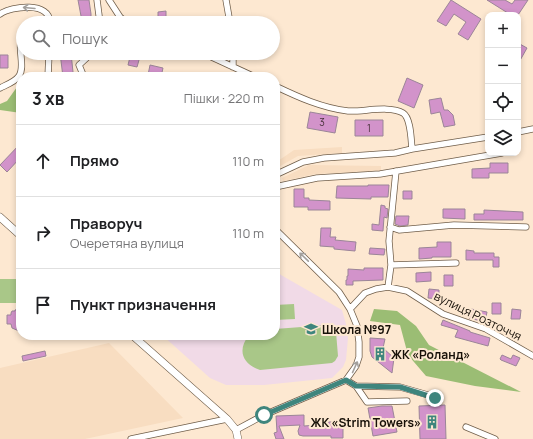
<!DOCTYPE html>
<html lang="uk">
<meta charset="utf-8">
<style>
body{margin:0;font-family:Manrope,sans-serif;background:#f6f6f6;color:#202124}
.controls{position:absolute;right:12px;top:12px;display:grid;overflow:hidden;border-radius:8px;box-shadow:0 2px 6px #0003}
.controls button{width:36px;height:36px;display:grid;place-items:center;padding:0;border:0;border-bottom:1px solid #e0e0e0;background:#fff;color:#202124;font:20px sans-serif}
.stop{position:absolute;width:12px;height:12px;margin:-9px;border:3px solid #3e857d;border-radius:50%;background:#fff}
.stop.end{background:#3e857d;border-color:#fff;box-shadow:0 1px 4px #0008}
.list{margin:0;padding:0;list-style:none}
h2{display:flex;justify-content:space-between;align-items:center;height:52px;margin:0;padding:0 16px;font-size:17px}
h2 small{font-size:13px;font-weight:400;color:#757577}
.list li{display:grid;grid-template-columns:26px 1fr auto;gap:12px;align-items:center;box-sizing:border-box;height:72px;padding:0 16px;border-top:1px solid #e0e0e0}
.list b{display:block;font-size:15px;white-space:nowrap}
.list p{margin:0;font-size:13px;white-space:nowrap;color:#757577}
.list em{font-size:13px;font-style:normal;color:#757577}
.icon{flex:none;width:22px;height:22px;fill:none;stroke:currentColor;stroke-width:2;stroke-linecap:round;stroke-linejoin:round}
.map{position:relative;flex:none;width:533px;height:439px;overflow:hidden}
.search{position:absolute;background:#fff;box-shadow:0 2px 6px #0003;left:16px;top:16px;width:264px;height:44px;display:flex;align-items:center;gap:10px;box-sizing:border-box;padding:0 14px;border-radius:22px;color:#757577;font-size:15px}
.panel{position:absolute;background:#fff;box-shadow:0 2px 6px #0003;left:16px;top:72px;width:264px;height:268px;border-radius:16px}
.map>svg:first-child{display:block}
.built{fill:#f8ddc1}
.education{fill:#f1dae7}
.green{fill:#a9c788}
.forest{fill:#9bbd74}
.building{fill:#d293ca;stroke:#9b8598}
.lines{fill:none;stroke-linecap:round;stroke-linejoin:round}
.minor-casing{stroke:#705e4a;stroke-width:7}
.tertiary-casing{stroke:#705e4a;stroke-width:8}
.minor{stroke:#fff;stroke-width:5.5}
.tertiary{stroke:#fff;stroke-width:7}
.oneway{stroke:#a29f9c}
.route{stroke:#3e857d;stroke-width:5}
.labels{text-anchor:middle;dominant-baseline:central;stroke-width:4;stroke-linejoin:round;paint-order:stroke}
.number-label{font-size:10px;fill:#463138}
.street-label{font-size:12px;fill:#171008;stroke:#fde8d1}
.poi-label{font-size:12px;font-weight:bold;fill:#171008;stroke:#fde8d1;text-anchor:start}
</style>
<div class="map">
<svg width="533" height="439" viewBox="0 0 533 439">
<rect width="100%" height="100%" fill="#fde8d1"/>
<path class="built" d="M342 147V153L298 156 275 169V163L294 150Z
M309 165 381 166V171L315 174 283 181 282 178Z
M109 343 183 418 85 439H0V368Z"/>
<path class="education" d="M275 269 281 275 342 310 346 324 348 338 346 360 343 367 332 378 264 385H226L210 378 162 335H275Z"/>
<path class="green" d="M0 279H20L21 280V303H0Z
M294 304 295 319 275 320V305Z
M328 325 334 328 336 332 338 356 335 361 332 363 260 370C242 364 237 350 249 335H275V329Z"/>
<path class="forest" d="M17 87 21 92V113L0 110V104L7 101Z
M374 309 397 311 416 326 429 345 521 392 475 386 426 376 408 355 400 325 370 321Z"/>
<path class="building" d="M78 0H89L91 14V23H80L81 16Z
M451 0 481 19 468 40 458 34 466 22 454 14 446 26 437 21Z
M487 0H505L512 4 515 0H528L518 15H511Z
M166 11V22H158V12Z
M518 43 527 48 518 64Z
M60 53H71L73 72 75 77H63Z
M121 53H141L137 67 128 65 130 57 121 55Z
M0 55H8V68H0Z
M150 65 163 68 161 77 148 75Z
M407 78 423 85 414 108 398 101Z
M441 98 444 110H448L453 115 455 125 444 127 440 112 431 114 429 100Z
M310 112 338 117 335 133 307 128Z
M355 120H383V136H355Z
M21 143V157L7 172 0 165Z
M490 163H508V173H489V178H472V169L490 168Z
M368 185H389L388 197H371V199L336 198 337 186H368Z
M294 189H304V198H309V200L330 201V210H308V207H294Z
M403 191H412V199H403Z
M381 205 385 206V208L388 209 387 218 384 217 383 231 372 230V224L379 225Z
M443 209H465V219L443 218Z
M484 210 523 212V220H474V214H484Z
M396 216H409L408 225 400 226 395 224Z
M321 228H331L330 237H336L335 240 356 242 355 251 334 249V247L320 246Z
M437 242H451V257H432V258L419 259V248L437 247Z
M370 248 385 249 384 255 369 254Z
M466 250 474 251V253H494V257H499V267H493V260H466Z
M364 268H383V280L353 281V285H346V280H347V276H348V269L364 270Z
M431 272V281L416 282V273Z
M444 275H453V286H444Z
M429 289 439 290V299L428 298Z
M492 303H501V314H492Z
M21 308V330L19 331 12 328 11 324H7V315H11V313L12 311H15V310Z
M471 309 487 312 485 322 469 318Z
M512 309 521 310 520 319H511Z
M443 320 470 331V332L490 338 488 346 455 337 458 330 441 325Z
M370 338 385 339 383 348 394 358 392 373 372 357 370 351Z
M45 351 46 356 23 361 22 356Z
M502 355 511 359 513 355 520 358 516 366 501 360 500 359Z
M445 405 446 439H420L419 406Z
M382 406H392L397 432 373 436 368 408Z
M304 415V426L317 425V422H343V438H331V436H303L299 435 298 431 300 425 279 426 284 439H276L274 433 277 432 276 416Z"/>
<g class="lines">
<g class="minor-casing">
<path id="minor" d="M97 0 100 23
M109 0 120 17 127 23
M226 0 230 23
M0 14C12 6 50 1 50 23
M203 53 255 77
M233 53V67
M48 77 49 53
M84 77 79 65 92 53
M275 86C298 97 322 108 348 111 363 112 390 105 403 113 411 118 411 140 412 149
M0 88C6 85 15 82 19 76 26 66 16 47 23 35
M518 132 533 129
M275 175 303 162 324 158 395 153 412 149 488 137
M275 187 317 178 380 174 502 153
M390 227 399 230 454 225 526 227
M391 265 456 263
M388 287 391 265 389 241 396 171
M350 309 365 293 376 289 388 287 407 291 443 314 486 329 533 356
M346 380 356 386 400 387 435 397
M356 386 367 402 407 401
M466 427 495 439
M236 430 264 415 346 380 356 366 359 357V342L357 326 350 309 339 292 275 229
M131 439 227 419"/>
</g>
<g class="tertiary-casing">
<path id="tertiary" d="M0 217 21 236
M132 335 227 419 236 430 238 439"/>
</g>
<use href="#minor" class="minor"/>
<use href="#tertiary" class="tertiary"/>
</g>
<defs><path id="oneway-shaft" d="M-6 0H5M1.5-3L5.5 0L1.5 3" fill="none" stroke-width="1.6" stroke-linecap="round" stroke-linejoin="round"/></defs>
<g class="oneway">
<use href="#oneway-shaft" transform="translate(29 8) rotate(-175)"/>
<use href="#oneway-shaft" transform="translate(304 257) rotate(-136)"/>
<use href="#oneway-shaft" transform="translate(355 367) rotate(-66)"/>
</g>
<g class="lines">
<path class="route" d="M264 415 346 380 356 386 400 387 435 398"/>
</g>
<defs>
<g id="school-bare" transform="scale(1.08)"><path d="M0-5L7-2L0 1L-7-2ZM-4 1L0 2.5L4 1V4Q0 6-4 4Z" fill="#3e857d" stroke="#fde8d1" stroke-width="2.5" paint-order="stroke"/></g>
<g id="building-bare" transform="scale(1.08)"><path d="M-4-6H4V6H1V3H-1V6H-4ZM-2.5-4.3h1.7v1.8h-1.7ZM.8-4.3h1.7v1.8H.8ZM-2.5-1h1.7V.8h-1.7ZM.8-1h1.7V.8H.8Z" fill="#3e857d" stroke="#fde8d1" stroke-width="2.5" paint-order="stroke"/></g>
</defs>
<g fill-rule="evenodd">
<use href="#school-bare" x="311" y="329"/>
<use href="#building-bare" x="380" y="354"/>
<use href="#building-bare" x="432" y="422"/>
</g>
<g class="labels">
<g class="number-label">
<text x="322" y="122">3</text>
<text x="369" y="128">1</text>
</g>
<g class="street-label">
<text transform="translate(478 316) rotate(26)">вулиця Розточчя</text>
</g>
<g class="poi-label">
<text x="322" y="329">Школа №97</text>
<text x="391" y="354">ЖК «Роланд»</text>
<text x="421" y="422" text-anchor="end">ЖК «Strim Towers»</text>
</g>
</g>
</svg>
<div class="controls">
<button>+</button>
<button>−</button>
<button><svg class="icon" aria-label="locate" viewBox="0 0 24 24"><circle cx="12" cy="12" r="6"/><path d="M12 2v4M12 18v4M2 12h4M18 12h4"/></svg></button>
<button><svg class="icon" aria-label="layers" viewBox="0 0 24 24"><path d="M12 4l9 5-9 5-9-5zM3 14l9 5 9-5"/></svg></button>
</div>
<div class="stop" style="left:264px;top:415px"></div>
<div class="stop end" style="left:435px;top:398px"></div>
<div class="search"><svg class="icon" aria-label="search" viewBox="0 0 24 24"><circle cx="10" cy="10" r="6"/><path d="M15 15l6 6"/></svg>Пошук</div>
<section class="panel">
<h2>3 хв<small>Пішки · 220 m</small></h2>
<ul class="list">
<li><svg class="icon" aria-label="ahead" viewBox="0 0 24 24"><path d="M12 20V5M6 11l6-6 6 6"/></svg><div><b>Прямо</b></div><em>110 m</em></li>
<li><svg class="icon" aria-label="right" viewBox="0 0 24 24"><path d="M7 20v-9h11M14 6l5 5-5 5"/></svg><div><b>Праворуч</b><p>Очеретяна вулиця</p></div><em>110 m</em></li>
<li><svg class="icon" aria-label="arrive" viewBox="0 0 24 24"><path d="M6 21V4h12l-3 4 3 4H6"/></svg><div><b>Пункт призначення</b></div></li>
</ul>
</section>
</div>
